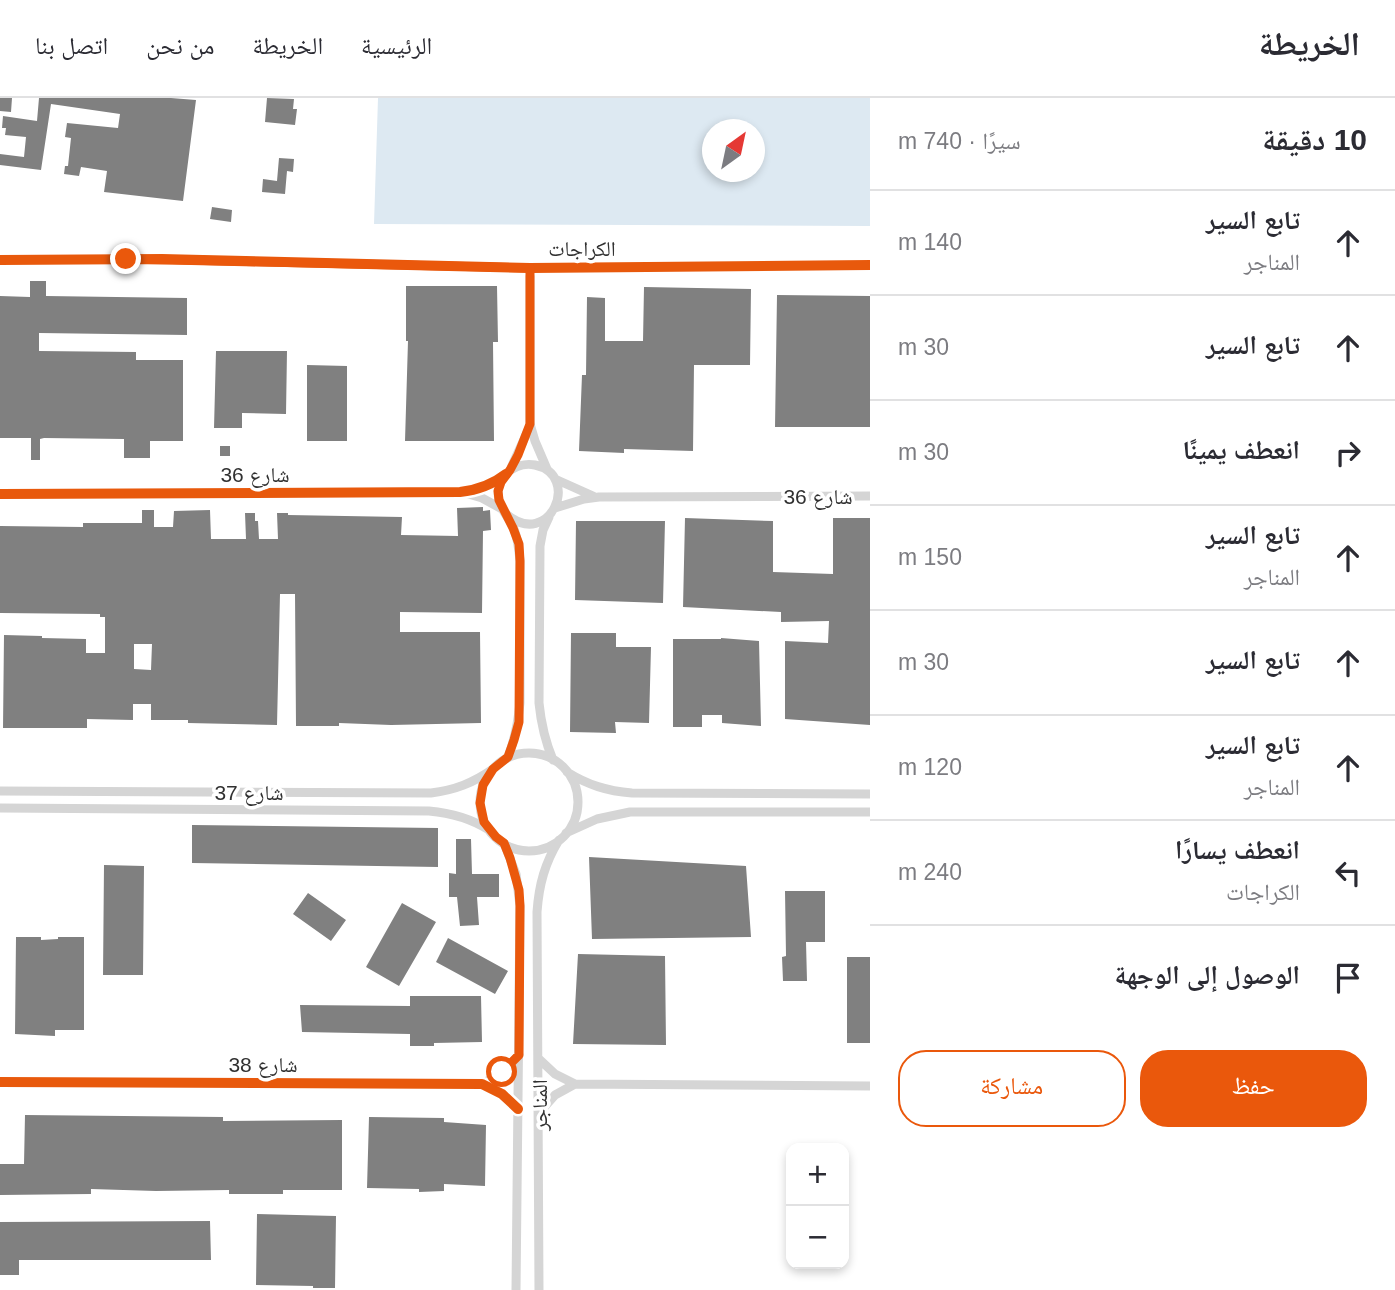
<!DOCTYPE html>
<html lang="ar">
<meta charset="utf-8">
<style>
body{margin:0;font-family:Helvetica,"Noto Naskh Arabic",sans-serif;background:#f7f7f7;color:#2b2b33;direction:rtl}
.controls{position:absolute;right:21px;bottom:21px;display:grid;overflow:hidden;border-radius:14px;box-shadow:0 4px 10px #0003}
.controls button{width:63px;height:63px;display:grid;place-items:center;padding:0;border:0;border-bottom:2px solid #e1e1e2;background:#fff;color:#2b2b33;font:35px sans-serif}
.compass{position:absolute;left:702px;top:21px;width:63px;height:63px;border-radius:50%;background:#fff;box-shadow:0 4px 10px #0003;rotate:33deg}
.stop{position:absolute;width:21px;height:21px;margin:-16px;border:5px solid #ea580c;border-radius:50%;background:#fff}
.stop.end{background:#ea580c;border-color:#fff;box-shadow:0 2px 7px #0008}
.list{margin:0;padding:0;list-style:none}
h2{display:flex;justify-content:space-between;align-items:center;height:91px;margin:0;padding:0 28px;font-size:30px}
h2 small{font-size:23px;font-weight:400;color:#7c7c81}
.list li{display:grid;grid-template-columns:46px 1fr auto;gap:21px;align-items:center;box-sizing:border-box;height:105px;padding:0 28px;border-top:2px solid #e1e1e2}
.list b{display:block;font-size:26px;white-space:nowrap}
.list p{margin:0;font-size:23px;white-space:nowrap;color:#7c7c81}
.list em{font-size:23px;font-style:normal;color:#7c7c81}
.actions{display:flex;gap:14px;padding:21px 28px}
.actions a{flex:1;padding:16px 0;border:2px solid #ea580c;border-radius:28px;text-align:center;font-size:24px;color:#ea580c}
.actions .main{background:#ea580c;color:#fff}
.icon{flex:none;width:38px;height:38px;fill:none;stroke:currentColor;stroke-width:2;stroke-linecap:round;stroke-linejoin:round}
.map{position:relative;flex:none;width:870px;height:1192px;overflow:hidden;direction:ltr}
header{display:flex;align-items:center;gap:42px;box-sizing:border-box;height:98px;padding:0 35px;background:#fff;border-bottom:2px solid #e1e1e2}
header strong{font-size:33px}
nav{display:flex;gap:38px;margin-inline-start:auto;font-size:24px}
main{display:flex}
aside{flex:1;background:#fff}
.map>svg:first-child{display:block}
.water{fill:#dde9f2;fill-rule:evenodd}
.building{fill:#808080;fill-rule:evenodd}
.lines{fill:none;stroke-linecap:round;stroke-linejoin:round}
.minor{stroke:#d5d5d5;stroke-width:9}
.cycleway-casing{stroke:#fff;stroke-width:15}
.cycleway{stroke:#e8590c;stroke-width:10}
.route{stroke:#ea580c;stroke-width:9}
.labels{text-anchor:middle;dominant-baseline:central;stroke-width:7;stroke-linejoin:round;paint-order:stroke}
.street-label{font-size:21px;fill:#313131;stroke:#fff}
</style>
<header>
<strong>الخريطة</strong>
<nav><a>الرئيسية</a><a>الخريطة</a><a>من نحن</a><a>اتصل بنا</a></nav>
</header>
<main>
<aside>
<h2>10 دقيقة<small>سيرًا · 740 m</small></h2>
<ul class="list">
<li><svg class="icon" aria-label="ahead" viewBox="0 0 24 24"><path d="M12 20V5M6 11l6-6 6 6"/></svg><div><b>تابع السير</b><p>المناجر</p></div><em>140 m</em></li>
<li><svg class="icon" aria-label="ahead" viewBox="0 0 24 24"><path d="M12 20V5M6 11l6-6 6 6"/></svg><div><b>تابع السير</b></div><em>30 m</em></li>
<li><svg class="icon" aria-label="right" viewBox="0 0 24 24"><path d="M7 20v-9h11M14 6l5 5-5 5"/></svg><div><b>انعطف يمينًا</b></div><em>30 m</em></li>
<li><svg class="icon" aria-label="ahead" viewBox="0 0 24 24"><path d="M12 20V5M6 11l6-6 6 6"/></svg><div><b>تابع السير</b><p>المناجر</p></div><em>150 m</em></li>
<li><svg class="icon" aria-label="ahead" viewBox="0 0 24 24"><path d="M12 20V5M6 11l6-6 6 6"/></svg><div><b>تابع السير</b></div><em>30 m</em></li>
<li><svg class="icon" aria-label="ahead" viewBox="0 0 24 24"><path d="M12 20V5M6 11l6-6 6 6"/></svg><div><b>تابع السير</b><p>المناجر</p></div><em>120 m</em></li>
<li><svg class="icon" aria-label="left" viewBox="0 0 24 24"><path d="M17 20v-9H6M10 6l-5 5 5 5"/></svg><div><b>انعطف يسارًا</b><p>الكراجات</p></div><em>240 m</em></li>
<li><svg class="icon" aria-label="arrive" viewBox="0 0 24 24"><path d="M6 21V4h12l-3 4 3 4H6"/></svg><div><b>الوصول إلى الوجهة</b></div></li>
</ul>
<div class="actions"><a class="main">حفظ</a><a>مشاركة</a></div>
</aside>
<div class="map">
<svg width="870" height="1192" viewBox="0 0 870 1192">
<rect width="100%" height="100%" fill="#fff"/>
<path class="water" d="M378 0H870V128L374 126ZM712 32H754V74H712Z"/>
<path class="building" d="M0 0H12L11 14 0 13Z
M39 0H171L196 2 183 103 104 94 107 73 81 69 79 78 64 76 65 68H68L71 40 65 39 67 25 118 30 120 16 51 6 41 72 0 67V56L24 59 26 39 5 37 6 30H2L3 18 37 23Z
M267 0 294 1 293 11H297L295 27 265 24Z
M279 60 294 61 293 74 287 73 285 96 262 94 263 81 277 83Z
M212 109 232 112 231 124 210 121Z
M30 183H46V198L187 200V237L39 235V253L136 254V262H183V343H150V360H124V341L44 340 40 341V362H31V340H0V198L30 199Z
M406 188H497L498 244H493L494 343H405L408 243H406Z
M644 189 751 191 750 267H694L693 353 624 351V355L579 353 582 277H586L587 199 605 200V243H643Z
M777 197 870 198V329H775Z
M216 253H287L286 316 242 315V330H214Z
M307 267 347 268V343H307Z
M220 348H230V358H220Z
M483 409V413L490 412 491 432 483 433 482 515 400 514V534H480L481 625 391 627 339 625V628H296L295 496H280L277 627 188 625V622H151V606H133V622L87 621V630H3L4 537 42 538V540L86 541V555H105V519H100V516L0 515V428L83 429V425H142V412H154V429H173L174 413 210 412 211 441H246L245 415H255V423H258L259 441H278L277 415H288V417L402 419 401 437 458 438 457 410ZM134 546H152L151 572 134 571Z
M685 420 773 423V474L833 476V420H870V627L785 621V543L828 545 829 523 781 524V514L683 509Z
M576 423H665L663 505 575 502Z
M571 535H616V549H651L649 625 615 624 616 635 570 634Z
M721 540 759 543 761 628 722 625V617H702V629H673V541H721Z
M192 727 438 730V769L192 765Z
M456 741H471L472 776H499V799H477L479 827 460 828 457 799H449V775L456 776Z
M589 759 746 768 751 839 592 841Z
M104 767 144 768 143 877H103Z
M785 793H825V844H806L807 883H783L782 859 786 858Z
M308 795 346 822 331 843 293 816Z
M402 805 436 824 399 888 366 869Z
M16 839H41V842L58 841V839H84V932H55V938L15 936Z
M448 840 508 873 495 896 436 864Z
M578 856 665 858 666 947 573 946Z
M847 859H870V945H847Z
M410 898H481L482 944 434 945V948H410V936L302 934 300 907 410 908Z
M25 1017 223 1019V1023L342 1022V1092H283V1096H229V1092L156 1093 91 1091V1096L0 1097V1066H24Z
M369 1019 444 1020V1024L486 1027 485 1088 444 1086V1093L419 1094V1091L367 1090Z
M257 1116 336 1118 335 1190H313V1188L256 1187Z
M210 1123 211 1162H19V1177H0V1124Z"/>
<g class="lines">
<path class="minor" d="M0 162 162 161 530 170 870 167
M530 170V326L535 343 547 371
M510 372 530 328
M555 381 593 398
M465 395 482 400 502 411
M0 396 460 394C478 392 492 387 506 376
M555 410 584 401 599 399 870 398
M506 416C550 453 582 377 535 367 514 363 494 381 499 402 501 413 510 421 514 431 518 441 519 452 520 463V605C518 625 515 641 508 659
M549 419 543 432 540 448 539 605C541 625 545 643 553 662
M480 704a49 49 0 1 1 98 0a49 49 0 1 1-98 0Z
M567 674C588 687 607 693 632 695L870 696
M0 693 431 695C455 692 473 685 493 671
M0 710 429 713C452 715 470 720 489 732
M566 735 597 721 630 714H870
M504 745 516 776 520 808 516 1192
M539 961 555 976 575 986 870 988
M0 984 482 986 502 996 518 1011
M482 986 502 974 519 957
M539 1015 555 997 575 986
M539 1192 537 814C539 786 545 765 559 742"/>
<g class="cycleway-casing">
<path id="cycleway" d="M0 162 162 161 530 170 870 167
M0 396 460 394C478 392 492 387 506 376
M0 984 482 986 502 996 518 1011"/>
</g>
<use href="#cycleway" class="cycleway"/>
</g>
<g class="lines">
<path class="route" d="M126 161 530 170V326L518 357 510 372 501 384 498 393 499 402 513 430 519 446 520 463 519 624 514 642 508 659 493 671 483 687 480 705 484 724 496 739 504 745 510 760 519 792 520 808 519 957 502 974"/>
</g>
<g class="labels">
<g class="street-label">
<text x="582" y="150">الكراجات</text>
<text x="255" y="376">شارع 36</text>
<text x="818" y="398">شارع 36</text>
<text x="249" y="694">شارع 37</text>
<text x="263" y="966">شارع 38</text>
<text transform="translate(539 1007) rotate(-90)">المناجر</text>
</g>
</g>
</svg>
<div class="controls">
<button>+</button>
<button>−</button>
</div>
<svg class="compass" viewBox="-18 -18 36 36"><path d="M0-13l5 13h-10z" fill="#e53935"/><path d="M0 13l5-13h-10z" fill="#7c7c81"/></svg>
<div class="stop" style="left:502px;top:974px"></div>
<div class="stop end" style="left:126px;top:161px"></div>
</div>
</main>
